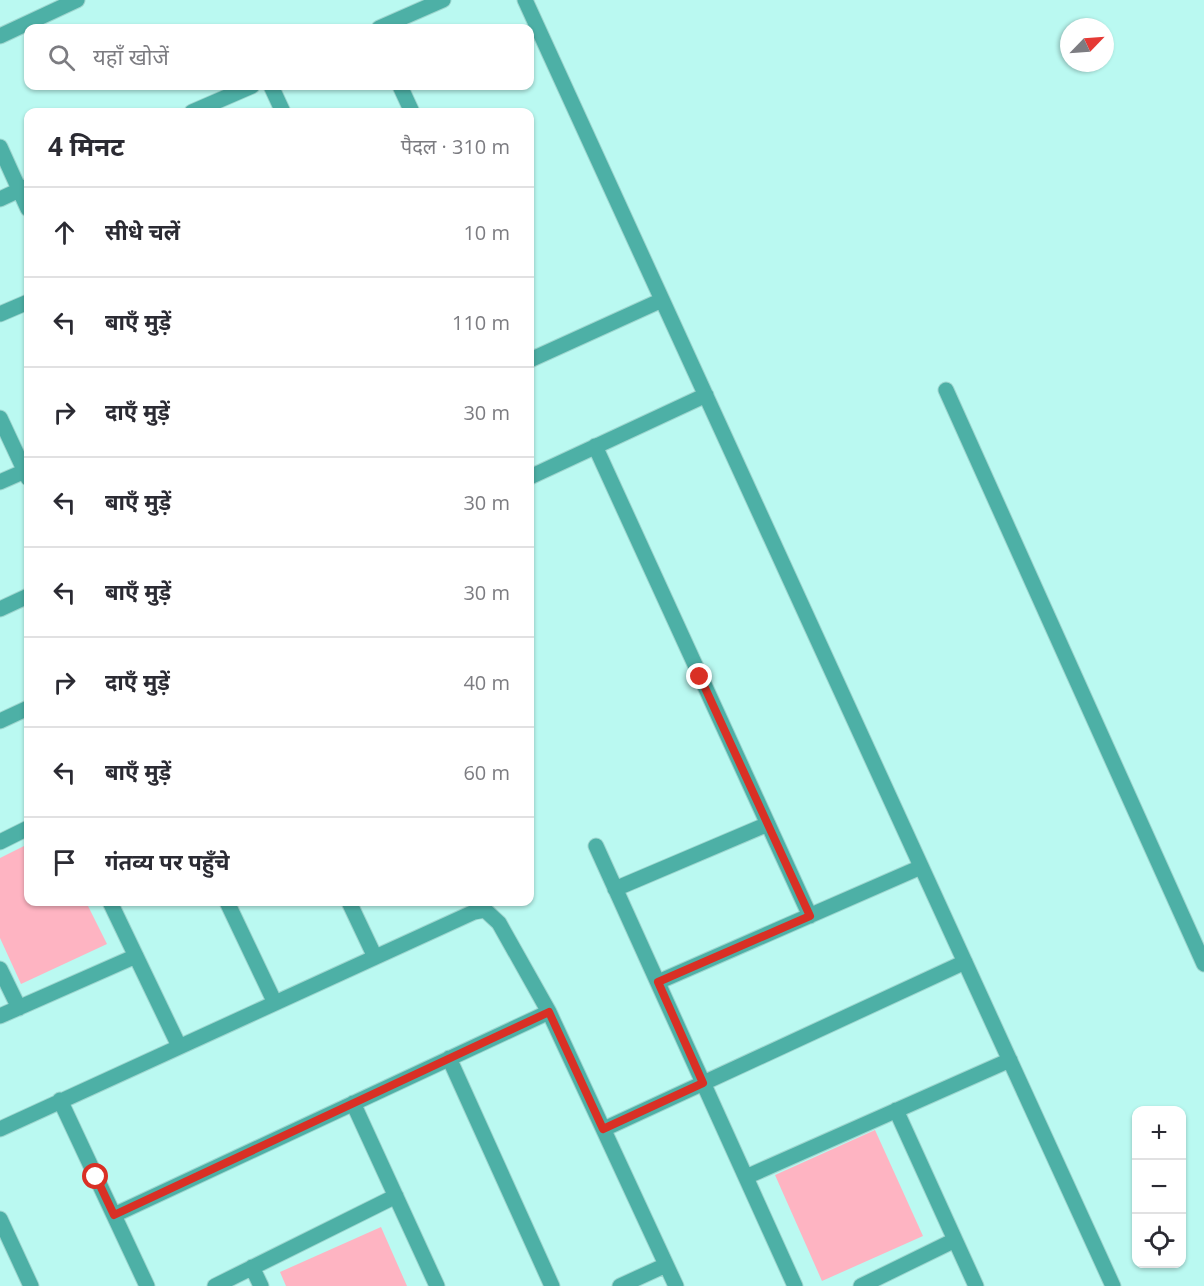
<!DOCTYPE html>
<html lang="hi">
<meta charset="utf-8">
<style>
body{margin:0;font-family:"Open Sans","Noto Sans Devanagari",sans-serif;background:#f2f2f3;color:#2b2b33}
.controls{position:absolute;right:18px;bottom:18px;display:grid;overflow:hidden;border-radius:12px;box-shadow:0 2px 4px #0004}
.controls button{width:54px;height:54px;display:grid;place-items:center;padding:0;border:0;border-bottom:2px solid #e1e1e2;background:#fff;color:#2b2b33;font:30px sans-serif}
.compass{position:absolute;left:1060px;top:18px;width:54px;height:54px;border-radius:50%;background:#fff;box-shadow:0 2px 4px #0004;rotate:65deg}
.stop{position:absolute;width:18px;height:18px;margin:-14px;border:4px solid #d93025;border-radius:50%;background:#fff}
.stop.end{background:#d93025;border-color:#fff;box-shadow:0 2px 6px #0008}
.list{margin:0;padding:0;list-style:none}
h2{display:flex;justify-content:space-between;align-items:center;height:78px;margin:0;padding:0 24px;font-size:26px}
h2 small{font-size:20px;font-weight:400;color:#7c7c81}
.list li{display:grid;grid-template-columns:39px 1fr auto;gap:18px;align-items:center;box-sizing:border-box;height:90px;padding:0 24px;border-top:2px solid #e1e1e2}
.list b{display:block;font-size:22px;white-space:nowrap}
.list em{font-size:20px;font-style:normal;color:#7c7c81}
.icon{flex:none;width:33px;height:33px;fill:none;stroke:currentColor;stroke-width:2;stroke-linecap:round;stroke-linejoin:round}
.map{position:relative;flex:none;width:1204px;height:1286px;overflow:hidden}
.search{position:absolute;background:#fff;box-shadow:0 2px 4px #0004;left:24px;top:24px;width:510px;height:66px;display:flex;align-items:center;gap:15px;box-sizing:border-box;padding:0 21px;border-radius:12px;color:#7c7c81;font-size:22px}
.panel{position:absolute;background:#fff;box-shadow:0 2px 4px #0004;left:24px;top:108px;width:510px;height:798px;border-radius:12px}
.map>svg:first-child{display:block}
.green{fill:#feb4c2}
.lines{fill:none;stroke-linecap:round;stroke-linejoin:round}
.street-casing{stroke:#9ed6cf;stroke-width:17}
.street{stroke:#4db0a6;stroke-width:15}
.route{stroke:#d93025;stroke-width:8}
</style>
<div class="map">
<svg width="1204" height="1286" viewBox="0 0 1204 1286">
<rect width="100%" height="100%" fill="#baf9f1"/>
<path class="green" d="M28 844V902H86L107 944 21 984 0 938V858Z
M875 1130 923 1236 822 1281 775 1175Z
M381 1227 407 1286H286L280 1272Z"/>
<g class="lines">
<g class="street-casing">
<path id="street" d="M525 0 1113 1286
M379 28 443 0
M0 36 77 0
M271 86 283 112
M400 86 412 112
M192 112 252 86
M0 147 28 209
M0 199 28 186
M0 314 28 302
M530 360 662 300
M946 390 1204 964
M0 418 28 478
M595 446 810 916
M530 477 706 395
M0 482 25 471
M0 609 28 596
M0 721 28 708
M0 842 28 828
M596 846 795 1286
M615 889 768 824
M110 902 179 1046
M227 902 275 1003
M349 902 375 957
M0 969 19 1008
M658 982 921 867
M0 1016 136 956
M449 1058 552 1286
M60 1100 147 1286
M353 1103 437 1286
M896 1110 976 1286
M0 1129 474 912 485 910 499 923 549 1012 676 1286
M604 1129 965 962
M746 1177 1010 1060
M114 1215 549 1012
M0 1219 31 1286
M252 1267 261 1286
M215 1286 396 1196
M620 1286 666 1265
M861 1286 955 1240"/>
</g>
<use href="#street" class="street"/>
</g>
<g class="lines">
<path class="route" d="M96 1177 114 1215 549 1012 603 1129 703 1083 658 982 810 916 700 677"/>
</g>
</svg>
<div class="controls">
<button>+</button>
<button>−</button>
<button><svg class="icon" aria-label="locate" viewBox="0 0 24 24"><circle cx="12" cy="12" r="6"/><path d="M12 2v4M12 18v4M2 12h4M18 12h4"/></svg></button>
</div>
<svg class="compass" viewBox="-18 -18 36 36"><path d="M0-13l5 13h-10z" fill="#e53935"/><path d="M0 13l5-13h-10z" fill="#7c7c81"/></svg>
<div class="stop" style="left:96px;top:1177px"></div>
<div class="stop end" style="left:700px;top:677px"></div>
<div class="search"><svg class="icon" aria-label="search" viewBox="0 0 24 24"><circle cx="10" cy="10" r="6"/><path d="M15 15l6 6"/></svg>यहाँ खोजें</div>
<section class="panel">
<h2>4 मिनट<small>पैदल · 310 m</small></h2>
<ul class="list">
<li><svg class="icon" aria-label="ahead" viewBox="0 0 24 24"><path d="M12 20V5M6 11l6-6 6 6"/></svg><div><b>सीधे चलें</b></div><em>10 m</em></li>
<li><svg class="icon" aria-label="left" viewBox="0 0 24 24"><path d="M17 20v-9H6M10 6l-5 5 5 5"/></svg><div><b>बाएँ मुड़ें</b></div><em>110 m</em></li>
<li><svg class="icon" aria-label="right" viewBox="0 0 24 24"><path d="M7 20v-9h11M14 6l5 5-5 5"/></svg><div><b>दाएँ मुड़ें</b></div><em>30 m</em></li>
<li><svg class="icon" aria-label="left" viewBox="0 0 24 24"><path d="M17 20v-9H6M10 6l-5 5 5 5"/></svg><div><b>बाएँ मुड़ें</b></div><em>30 m</em></li>
<li><svg class="icon" aria-label="left" viewBox="0 0 24 24"><path d="M17 20v-9H6M10 6l-5 5 5 5"/></svg><div><b>बाएँ मुड़ें</b></div><em>30 m</em></li>
<li><svg class="icon" aria-label="right" viewBox="0 0 24 24"><path d="M7 20v-9h11M14 6l5 5-5 5"/></svg><div><b>दाएँ मुड़ें</b></div><em>40 m</em></li>
<li><svg class="icon" aria-label="left" viewBox="0 0 24 24"><path d="M17 20v-9H6M10 6l-5 5 5 5"/></svg><div><b>बाएँ मुड़ें</b></div><em>60 m</em></li>
<li><svg class="icon" aria-label="arrive" viewBox="0 0 24 24"><path d="M6 21V4h12l-3 4 3 4H6"/></svg><div><b>गंतव्य पर पहुँचे</b></div></li>
</ul>
</section>
</div>
